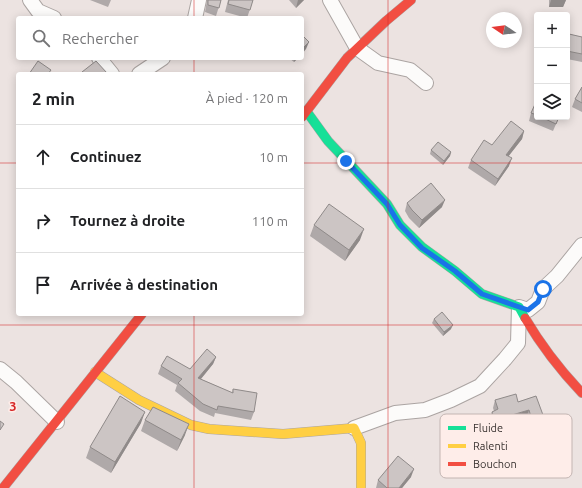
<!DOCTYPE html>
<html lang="fr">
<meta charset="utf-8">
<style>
body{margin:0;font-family:Ubuntu,sans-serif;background:#f2f2f2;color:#202124}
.controls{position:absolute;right:12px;top:12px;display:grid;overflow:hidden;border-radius:4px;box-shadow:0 2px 10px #0003}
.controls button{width:36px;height:36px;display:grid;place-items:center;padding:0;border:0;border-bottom:1px solid #e0e0e0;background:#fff;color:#202124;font:20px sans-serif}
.compass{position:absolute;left:486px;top:12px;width:36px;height:36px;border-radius:50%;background:#fff;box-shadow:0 2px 10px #0003;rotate:283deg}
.stop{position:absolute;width:12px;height:12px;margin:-9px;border:3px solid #1a73e8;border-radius:50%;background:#fff}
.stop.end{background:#1a73e8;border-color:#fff;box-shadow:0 1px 4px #0008}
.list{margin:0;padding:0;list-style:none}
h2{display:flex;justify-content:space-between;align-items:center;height:52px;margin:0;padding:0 16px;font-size:17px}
h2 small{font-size:13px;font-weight:400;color:#757577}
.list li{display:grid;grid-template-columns:26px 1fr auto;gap:12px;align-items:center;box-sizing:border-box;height:64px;padding:0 16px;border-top:1px solid #e0e0e0}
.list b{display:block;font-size:15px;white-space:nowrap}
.list em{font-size:13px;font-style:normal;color:#757577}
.icon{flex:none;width:22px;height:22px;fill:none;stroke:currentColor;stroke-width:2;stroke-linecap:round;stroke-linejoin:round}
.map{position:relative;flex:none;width:582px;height:488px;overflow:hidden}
.search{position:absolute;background:#fff;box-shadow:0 2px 10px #0003;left:16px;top:16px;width:288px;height:44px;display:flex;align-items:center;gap:10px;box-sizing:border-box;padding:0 14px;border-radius:4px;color:#757577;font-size:15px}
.panel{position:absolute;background:#fff;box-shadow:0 2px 10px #0003;left:16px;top:72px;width:288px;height:244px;border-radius:4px}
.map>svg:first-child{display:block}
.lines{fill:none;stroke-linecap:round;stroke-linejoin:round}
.street-casing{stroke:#aba4a2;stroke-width:16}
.fast-casing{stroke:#aba4a2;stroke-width:10}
.slow-casing{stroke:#aba4a2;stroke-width:10}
.jam-casing{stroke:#aba4a2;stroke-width:10}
.street{stroke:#fcfbfa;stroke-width:14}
.fast{stroke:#16e098;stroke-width:9}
.slow{stroke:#ffcf43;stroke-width:9}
.jam{stroke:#f24e42;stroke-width:9}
.wall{fill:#afa9a9}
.shaded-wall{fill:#8f8a89}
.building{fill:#ccc5c4;stroke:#8f8a89}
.route{stroke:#1a73e8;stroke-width:5}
.grid{fill:none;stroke:#d62828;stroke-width:1;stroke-opacity:0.55}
.key{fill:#feede9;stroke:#c3b5b2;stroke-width:1}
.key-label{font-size:11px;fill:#393230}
.grid-label{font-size:13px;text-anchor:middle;font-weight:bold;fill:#d62828;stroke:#feede9;stroke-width:3;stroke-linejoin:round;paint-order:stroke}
</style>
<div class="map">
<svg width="582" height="488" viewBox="0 0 582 488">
<rect width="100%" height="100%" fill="#ece3e1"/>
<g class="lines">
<g class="street-casing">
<path id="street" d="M30 0 38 11 54 18
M330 0 357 48 378 63 410 70 426 83
M195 18 199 0
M99 58 112 74
M139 74 163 58
M0 369 16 382 57 422
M354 428 395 413 425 410 451 400 480 386 505 359 518 343 519 307 528 310 538 302 543 289 557 276 582 245"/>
</g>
<g class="fast-casing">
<path id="fast" d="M307 112 328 141 387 204 400 225 422 247 455 271 482 294 519 307 525 318"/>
</g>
<g class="slow-casing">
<path id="slow" d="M95 372 139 400 191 425 209 429 283 434 354 428 361 443V488"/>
</g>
<g class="jam-casing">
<path id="jam" d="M302 117 347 58 386 21 411 0
M525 318C541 345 560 370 582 393
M3 488 142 314"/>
</g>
<use href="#street" class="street"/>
<use href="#fast" class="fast"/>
<use href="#slow" class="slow"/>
<use href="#jam" class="jam"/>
</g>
<path class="wall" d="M90 0H111L108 7Z
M207 0H221L216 16 205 12Z
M228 0H253L247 18 225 12Z
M289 0H304L296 8Z
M549 0H566L563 7H549Z
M569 34 582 37V62L567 59V40Z
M289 58H298L294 62Z
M582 87V112L572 107 575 99Z
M537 103V117H559L553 131 529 121 531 113Z
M524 131 522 139 508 156 509 166 495 186 468 168 471 160 492 145Z
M431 150 451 152 450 156 443 165 430 154Z
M407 203 442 207 419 228 409 218 405 211Z
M314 225 360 240 345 261 310 236Z
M434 319 451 329 443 336 432 323Z
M216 357 213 364 201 379 232 393 233 389 254 412 251 420 215 413 214 417 200 411 175 391 177 385 158 374 161 366 190 369Z
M536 396 540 423 529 427 526 418 492 428 489 419 492 412 494 411 493 408 495 400 518 402Z
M145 420 185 435 177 451 141 431Z
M141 423 111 473 86 458 90 447Z
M446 442 468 462 466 469 440 465 443 449Z
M411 477 402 488H376L378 480Z"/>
<path class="shaded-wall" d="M298 0H304L296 8Z
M551 0H566L563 7H549Z
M309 42 306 49 302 54V49Z
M295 58H298L294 62Z
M524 131 522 139 504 162 506 155Z
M451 152 450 156 443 165 444 161Z
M512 158 509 166 495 186 498 179Z
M445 200 442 207 419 228 422 220Z
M364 229 360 240 345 261 349 250Z
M453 325 451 329 443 336 444 332Z
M216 357 213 364 195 386 198 378Z
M529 410 526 418 492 428 495 420Z
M145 412 141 423 111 473 115 462Z
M543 415 540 423 529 427 532 420Z
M189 424 185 435 177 451 181 440Z
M414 469 411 477 402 488H399Z"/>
<path class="building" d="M208 0H221L219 8 208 5Z
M229 0H253L250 10 228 4Z
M569 34 582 37V54L567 51V43Z
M302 35 309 42 302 49Z
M38 61 51 70 48 74H29Z
M96 61 107 73 106 74H83L82 72Z
M582 87V103L575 99Z
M536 102 537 103V115L531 113Z
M541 117H559L556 124Z
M511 121 524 131 506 155 512 158 498 179 471 160 484 140 492 145Z
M438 142 451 152 444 161 431 150Z
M431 183 445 200 422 220 412 210 407 203Z
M329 204 364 229 349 250 314 225Z
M442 312 453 325 444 332 434 319Z
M207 349 216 357 198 378 233 393V389L257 393 254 412 218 406 217 410 203 404 178 383 182 379 161 366 167 356 190 369Z
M516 394 518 402 536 396 543 415 532 420 529 410 495 420 492 412 498 409 495 400Z
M120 396 145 412 115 462 90 447Z
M153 407 189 424 181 440 145 420Z
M0 421 4 424 0 430Z
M398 456 414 469 399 488H387L378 480Z"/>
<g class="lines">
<path class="route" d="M346 161 387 204 400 225 422 248 455 271 482 294 528 310 538 302 543 289"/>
</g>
<path class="grid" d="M194 0V18M388 0V488M194 58V74M0 163H18M302 163H582M194 314V488M0 325H582"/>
<rect x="440" y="414" width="132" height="64" rx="6" class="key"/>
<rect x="448" y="426" width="18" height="4" fill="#16e098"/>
<rect x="448" y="444" width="18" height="4" fill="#ffcf43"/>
<rect x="448" y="462" width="18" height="4" fill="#f24e42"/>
<g class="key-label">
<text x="473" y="432">Fluide</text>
<text x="473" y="450">Ralenti</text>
<text x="473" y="468">Bouchon</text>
</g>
<g class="grid-label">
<text x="13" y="411">3</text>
</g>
</svg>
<div class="controls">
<button>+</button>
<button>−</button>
<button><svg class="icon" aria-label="layers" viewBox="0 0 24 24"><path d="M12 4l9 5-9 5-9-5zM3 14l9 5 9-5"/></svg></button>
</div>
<svg class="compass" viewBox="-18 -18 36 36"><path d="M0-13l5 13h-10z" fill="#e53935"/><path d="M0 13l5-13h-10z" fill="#757577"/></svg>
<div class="stop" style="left:543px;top:289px"></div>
<div class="stop end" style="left:346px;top:161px"></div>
<div class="search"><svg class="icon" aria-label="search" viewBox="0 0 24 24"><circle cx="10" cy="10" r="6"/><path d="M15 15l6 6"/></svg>Rechercher</div>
<section class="panel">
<h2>2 min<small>À pied · 120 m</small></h2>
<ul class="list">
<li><svg class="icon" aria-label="ahead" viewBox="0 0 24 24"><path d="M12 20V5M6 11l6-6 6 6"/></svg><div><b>Continuez</b></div><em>10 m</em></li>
<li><svg class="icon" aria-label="right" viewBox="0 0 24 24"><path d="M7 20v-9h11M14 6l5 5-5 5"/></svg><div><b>Tournez à droite</b></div><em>110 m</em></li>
<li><svg class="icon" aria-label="arrive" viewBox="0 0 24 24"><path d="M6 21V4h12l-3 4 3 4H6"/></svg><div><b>Arrivée à destination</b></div></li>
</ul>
</section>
</div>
